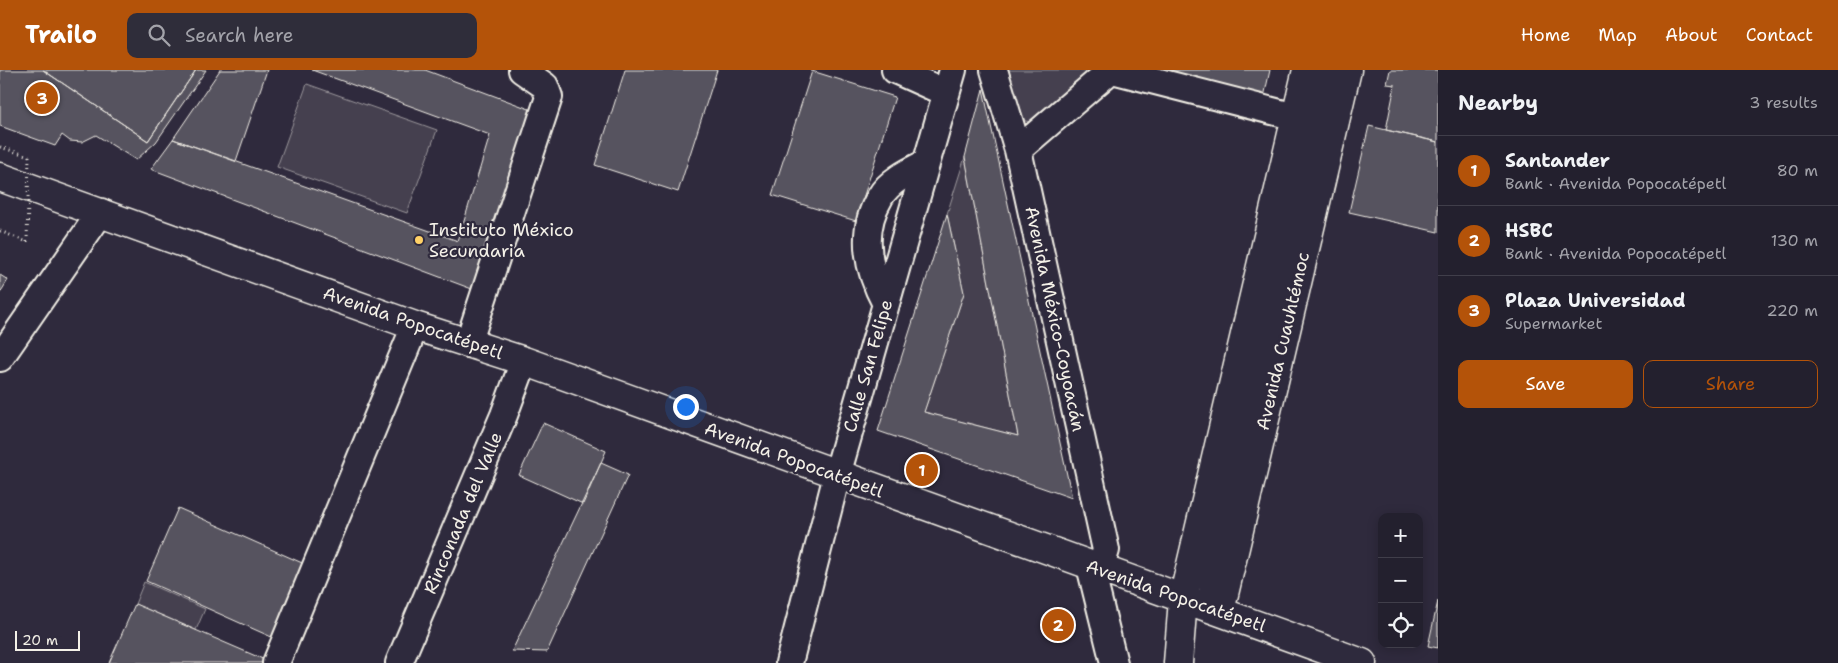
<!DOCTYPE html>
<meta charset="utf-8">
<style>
body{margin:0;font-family:"Shantell Sans",sans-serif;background:#2f2d3a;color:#f1f3f6}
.controls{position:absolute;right:15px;bottom:15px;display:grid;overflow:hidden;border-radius:10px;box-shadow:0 2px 12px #0003}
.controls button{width:45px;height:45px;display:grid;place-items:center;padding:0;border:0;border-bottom:1px solid #403e4a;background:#23202e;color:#f1f3f6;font:25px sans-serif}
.scale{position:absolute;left:15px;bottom:12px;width:65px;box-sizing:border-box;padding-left:5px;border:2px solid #f4f1e8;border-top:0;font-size:14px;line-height:18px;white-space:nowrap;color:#f4f1e8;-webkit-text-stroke:4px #2f2a3d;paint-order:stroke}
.you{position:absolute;left:685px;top:336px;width:18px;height:18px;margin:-12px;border:4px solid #fff;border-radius:50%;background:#1a73e8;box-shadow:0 0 0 8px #1a73e833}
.badge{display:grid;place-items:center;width:32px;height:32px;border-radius:50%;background:#b45309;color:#fff;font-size:16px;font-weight:700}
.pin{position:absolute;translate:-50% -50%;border:2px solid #fff;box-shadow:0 1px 5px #0006}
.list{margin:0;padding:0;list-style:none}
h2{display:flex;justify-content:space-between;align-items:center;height:65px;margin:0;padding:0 20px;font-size:21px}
h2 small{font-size:16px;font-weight:400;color:#a3a3aa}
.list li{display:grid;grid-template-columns:32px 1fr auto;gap:15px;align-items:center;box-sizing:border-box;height:70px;padding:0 20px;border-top:1px solid #403e4a}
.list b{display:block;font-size:19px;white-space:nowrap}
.list p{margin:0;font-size:16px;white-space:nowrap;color:#a3a3aa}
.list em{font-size:16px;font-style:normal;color:#a3a3aa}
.actions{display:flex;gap:10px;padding:15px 20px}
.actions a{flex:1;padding:11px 0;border:1px solid #b45309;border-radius:10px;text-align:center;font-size:18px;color:#b45309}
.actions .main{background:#b45309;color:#fff}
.icon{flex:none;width:28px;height:28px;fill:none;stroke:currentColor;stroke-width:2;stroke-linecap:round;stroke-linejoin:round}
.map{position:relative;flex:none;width:1438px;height:593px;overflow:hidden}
header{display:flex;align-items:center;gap:30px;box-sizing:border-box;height:70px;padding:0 25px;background:#b45309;color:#fff}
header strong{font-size:24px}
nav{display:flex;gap:28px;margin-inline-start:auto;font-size:18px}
.search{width:350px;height:45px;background:#2f2d3a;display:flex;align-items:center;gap:12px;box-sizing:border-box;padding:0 18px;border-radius:10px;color:#a3a3aa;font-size:19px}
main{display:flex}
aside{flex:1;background:#23202e}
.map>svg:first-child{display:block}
.green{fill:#454050;stroke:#9c989c}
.building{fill:#56525f;stroke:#f4f1e8}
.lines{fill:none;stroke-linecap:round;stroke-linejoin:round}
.minor-casing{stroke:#f4f1e8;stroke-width:30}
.major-casing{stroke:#f4f1e8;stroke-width:31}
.path{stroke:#f4f1e8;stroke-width:3;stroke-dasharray:1 4;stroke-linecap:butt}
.minor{stroke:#2f2a3d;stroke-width:26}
.major{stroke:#2f2a3d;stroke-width:28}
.path-bridge{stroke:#f4f1e8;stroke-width:3;stroke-dasharray:1 4;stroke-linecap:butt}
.poi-dot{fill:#ffd166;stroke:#2f2a3d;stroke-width:2}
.labels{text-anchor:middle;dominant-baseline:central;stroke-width:4.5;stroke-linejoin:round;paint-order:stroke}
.poi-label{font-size:18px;fill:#f4f1e8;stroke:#2f2a3d;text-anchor:start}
.street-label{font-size:18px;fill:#f4f1e8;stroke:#2f2a3d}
</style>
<header>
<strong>Trailo</strong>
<div class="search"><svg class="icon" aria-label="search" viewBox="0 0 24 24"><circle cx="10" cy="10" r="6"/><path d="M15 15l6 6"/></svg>Search here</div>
<nav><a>Home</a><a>Map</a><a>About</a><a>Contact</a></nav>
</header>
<main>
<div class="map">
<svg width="1438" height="593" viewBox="0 0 1438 593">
<rect width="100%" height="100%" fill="#2f2a3d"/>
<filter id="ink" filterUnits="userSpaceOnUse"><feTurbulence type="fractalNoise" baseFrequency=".02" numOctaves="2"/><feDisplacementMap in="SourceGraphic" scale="10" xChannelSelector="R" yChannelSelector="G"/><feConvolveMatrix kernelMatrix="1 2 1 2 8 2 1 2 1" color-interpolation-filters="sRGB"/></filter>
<g filter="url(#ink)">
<path class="green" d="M1006 0H1104L1039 53 1025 51Z
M307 14 437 60 407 143 277 97Z
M965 87 1018 366 924 342 964 223 947 144Z
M144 512 205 539 196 560 135 534Z"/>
<path class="building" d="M0 0H43L148 71 196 0H206L156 72 136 90 96 65 82 72 70 71 62 65 55 76 0 56Z
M43 0H196L148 71Z
M220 0H267L236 91 173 69Z
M312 0H425L540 43 480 222 151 99 173 69 458 171 490 65Z
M625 0H717L678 122 595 95Z
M1160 0H1270L1264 27Z
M1390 0H1438V72L1386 60 1395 15 1387 14Z
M812 1 895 27 856 151 772 125Z
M983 19 1072 428 878 361 947 144 964 223 924 342 1018 366 965 87Z
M1369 56 1438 72V162L1349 142Z
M0 205 8 210 0 223Z
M543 353 606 381 583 434 519 405Z
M601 393 628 405 547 582 512 581Z
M178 438 309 496 276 569 146 511Z
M1438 531V578L1428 576Z
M135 534 265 590 264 593H109Z"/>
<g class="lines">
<g class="minor-casing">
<path id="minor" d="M895 0 946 23
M994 0 1018 80 1106 480 1100 500
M1112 0 1296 47
M1018 80 1111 0
M886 234C868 201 859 162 880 127 889 111 910 101 926 93
M468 274 549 27 545 16 522 0
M0 288 101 142
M1090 496 1114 593
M1212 516 1329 0
M276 593 415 256
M399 593 504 345 524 291
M789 593 837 405 953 0"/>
</g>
<g class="major-casing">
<path id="major" d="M0 107 415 256 524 291 1362 593
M1220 541 1347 0
M1178 593 1183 529 1307 0"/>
</g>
<path class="path" d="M0 77 29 86
M0 161 27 172"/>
<use href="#minor" class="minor"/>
<use href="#major" class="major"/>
<path class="path-bridge" d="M27 172 29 86"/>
</g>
</g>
<circle class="poi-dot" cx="419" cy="170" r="5"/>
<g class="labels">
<g class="poi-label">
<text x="429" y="160">Instituto México<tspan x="429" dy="21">Secundaria</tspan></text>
</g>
<g class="street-label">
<text transform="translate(1055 249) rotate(78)">Avenida México-Coyoacán</text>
<text transform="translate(413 253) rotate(19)">Avenida Popocatépetl</text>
<text transform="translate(1283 271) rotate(-77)">Avenida Cuauhtémoc</text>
<text transform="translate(868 296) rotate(-74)">Calle San Felipe</text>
<text transform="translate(794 390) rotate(20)">Avenida Popocatépetl</text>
<text transform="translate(463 443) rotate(-67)">Rinconada del Valle</text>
<text transform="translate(1176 526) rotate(19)">Avenida Popocatépetl</text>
</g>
</g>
</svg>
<div class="controls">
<button>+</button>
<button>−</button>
<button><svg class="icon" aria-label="locate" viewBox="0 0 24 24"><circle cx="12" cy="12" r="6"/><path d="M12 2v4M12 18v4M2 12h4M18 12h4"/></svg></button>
</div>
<div class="scale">20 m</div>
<div class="you"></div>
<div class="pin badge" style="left:922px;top:400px">1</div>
<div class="pin badge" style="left:1058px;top:555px">2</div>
<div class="pin badge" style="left:42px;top:28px">3</div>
</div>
<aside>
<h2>Nearby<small>3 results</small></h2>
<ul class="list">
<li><span class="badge">1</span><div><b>Santander</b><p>Bank · Avenida Popocatépetl</p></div><em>80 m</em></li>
<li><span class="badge">2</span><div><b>HSBC</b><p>Bank · Avenida Popocatépetl</p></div><em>130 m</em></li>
<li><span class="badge">3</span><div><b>Plaza Universidad</b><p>Supermarket</p></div><em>220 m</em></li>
</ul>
<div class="actions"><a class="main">Save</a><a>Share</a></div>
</aside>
</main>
